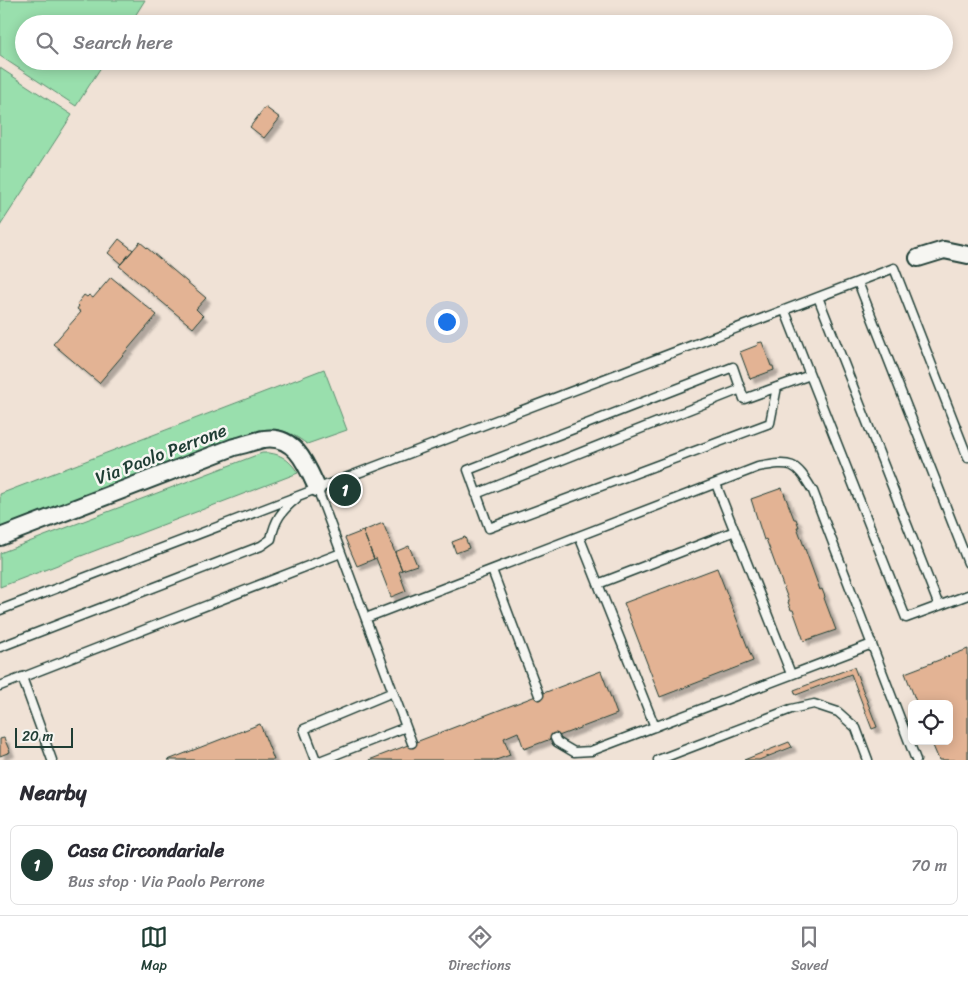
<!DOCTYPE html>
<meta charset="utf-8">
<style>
body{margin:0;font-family:Sriracha,sans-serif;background:#f2f2f3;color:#2b2b33}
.controls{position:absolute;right:15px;bottom:15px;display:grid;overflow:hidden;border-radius:8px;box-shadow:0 2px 12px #0003}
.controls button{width:45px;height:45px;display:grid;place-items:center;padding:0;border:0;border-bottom:1px solid #e1e1e2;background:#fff;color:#2b2b33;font:25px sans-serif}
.scale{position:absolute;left:15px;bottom:12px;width:58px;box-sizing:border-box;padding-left:5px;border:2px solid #1f3d34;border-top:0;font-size:14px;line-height:18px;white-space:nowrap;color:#1f3d34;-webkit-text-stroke:4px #f6f6f2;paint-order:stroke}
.you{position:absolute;left:446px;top:321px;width:18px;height:18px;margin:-12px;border:4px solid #fff;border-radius:50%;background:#1a73e8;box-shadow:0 0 0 8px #1a73e833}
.badge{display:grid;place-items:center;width:32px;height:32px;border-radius:50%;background:#1f3d34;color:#fff;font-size:16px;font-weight:700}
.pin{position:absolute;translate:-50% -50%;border:2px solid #fff;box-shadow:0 1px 5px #0006}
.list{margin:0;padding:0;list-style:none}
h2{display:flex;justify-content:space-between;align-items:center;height:65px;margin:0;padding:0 20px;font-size:21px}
h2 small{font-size:16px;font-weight:400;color:#7c7c81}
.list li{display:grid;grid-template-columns:32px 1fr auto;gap:15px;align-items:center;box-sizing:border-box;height:80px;margin:0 10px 10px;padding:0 10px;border:1px solid #e1e1e2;border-radius:8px}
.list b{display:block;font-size:19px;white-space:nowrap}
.list p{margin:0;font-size:16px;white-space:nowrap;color:#7c7c81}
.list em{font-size:16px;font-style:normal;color:#7c7c81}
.icon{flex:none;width:28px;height:28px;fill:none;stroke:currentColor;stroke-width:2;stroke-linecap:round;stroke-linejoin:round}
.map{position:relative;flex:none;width:968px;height:760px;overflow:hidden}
.search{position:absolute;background:#fff;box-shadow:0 2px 12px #0003;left:15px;right:15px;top:15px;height:55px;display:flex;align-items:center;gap:12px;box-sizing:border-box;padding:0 18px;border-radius:28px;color:#7c7c81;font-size:19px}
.sheet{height:155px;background:#fff}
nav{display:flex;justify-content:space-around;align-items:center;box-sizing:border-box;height:70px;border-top:1px solid #e1e1e2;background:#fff;font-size:14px;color:#7c7c81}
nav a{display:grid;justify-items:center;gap:2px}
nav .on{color:#1f3d34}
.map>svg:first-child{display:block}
.green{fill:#99dfad;stroke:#5c8e70}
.building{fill:#e3b394;stroke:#1f3d34;filter:url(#shadow)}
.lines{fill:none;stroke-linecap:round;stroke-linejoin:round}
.service-casing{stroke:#1f3d34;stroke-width:11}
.minor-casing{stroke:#1f3d34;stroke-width:20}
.service{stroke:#f6f6f2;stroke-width:8}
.minor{stroke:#f6f6f2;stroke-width:16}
.labels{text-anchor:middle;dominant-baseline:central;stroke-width:5;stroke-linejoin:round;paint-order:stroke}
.street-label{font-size:18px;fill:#1f3d34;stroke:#f6f6f2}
</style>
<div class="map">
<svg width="968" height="760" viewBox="0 0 968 760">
<defs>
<filter id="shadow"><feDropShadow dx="4.5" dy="4.5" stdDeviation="1" flood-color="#0004"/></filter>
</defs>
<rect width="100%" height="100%" fill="#f0e2d6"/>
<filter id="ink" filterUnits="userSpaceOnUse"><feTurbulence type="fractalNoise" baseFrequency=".02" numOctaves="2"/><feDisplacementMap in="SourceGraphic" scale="10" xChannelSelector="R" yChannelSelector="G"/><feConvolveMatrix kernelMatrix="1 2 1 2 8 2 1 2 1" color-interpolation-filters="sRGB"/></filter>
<g filter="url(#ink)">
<path class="green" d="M0 0H145L130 24H24V61H105L76 106 0 56Z
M0 68 72 115 0 226Z
M324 369 347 430 307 444C289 431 280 428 259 430L0 528V494Z
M262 453C279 452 289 459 298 473L0 587V553Z"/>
<path class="building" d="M265 107 280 118 264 138 250 127Z
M119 239 133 250 121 264 108 253Z
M140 242 206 298 196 309 203 316 193 328 119 266Z
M111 277 157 315 99 383 53 344 81 312 77 309 79 306 77 304 84 295 87 297 89 295 93 298Z
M762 342 771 366H773L774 370 750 379 740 352 758 345 757 343Z
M782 488 794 519H796L799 527H797L820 590 822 589 825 597 824 598 836 630 804 641 793 610H791L788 602H789L766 539 764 540 751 499Z
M383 523 402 570 399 572 406 591 391 597 376 558 374 559 363 531Z
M363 531 374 559 357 566 345 538Z
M465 537 469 548 456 553 452 542Z
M409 546 417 565 402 570 395 552Z
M717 568 753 661 660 697 624 603Z
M968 649V760H939L931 741H949V704H917L905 673Z
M854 667 877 727 872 729 851 674 796 695 794 690Z
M601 671 617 714 524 749 518 732 504 738 510 755 496 760H369Z
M260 724 274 760H168Z
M4 738 10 752 0 756V739Z
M789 742 792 747 759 760H744Z"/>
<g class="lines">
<g class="service-casing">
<path id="service" d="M858 282 968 563
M818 297 939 606
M810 375 906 618 968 595
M777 387 770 423 489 528 468 470 733 367 744 399 810 375 785 311
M716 484 791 674
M317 488 412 743
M476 494 741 389
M579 536 655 727
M492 570 539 695
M598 584 735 531
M0 610 894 268 968 458
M366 618 758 467C792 461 795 461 813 491L916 760
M0 647 261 546 271 539C275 520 281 511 296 499
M22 677 52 760
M0 686 341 553
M555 738 557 742 574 752 591 751 872 644
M316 760 304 729 393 692
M322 760 406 727
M658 760 791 709 814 704 838 712 856 728 868 760"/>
</g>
<g class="minor-casing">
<path id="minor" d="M918 258 944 250 968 255
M0 537 234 447C244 445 254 441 264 439 295 434 307 466 317 488"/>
</g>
<use href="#service" class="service"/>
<use href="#minor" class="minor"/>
</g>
</g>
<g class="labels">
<g class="street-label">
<text transform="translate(161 454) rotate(-21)">Via Paolo Perrone</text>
</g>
</g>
</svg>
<div class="controls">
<button><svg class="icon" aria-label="locate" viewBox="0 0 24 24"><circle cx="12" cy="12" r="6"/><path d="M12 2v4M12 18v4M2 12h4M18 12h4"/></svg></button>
</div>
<div class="scale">20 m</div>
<div class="you"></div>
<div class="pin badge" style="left:345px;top:490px">1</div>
<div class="search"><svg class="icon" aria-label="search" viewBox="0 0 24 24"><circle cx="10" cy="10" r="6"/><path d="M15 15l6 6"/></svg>Search here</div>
</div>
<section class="sheet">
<h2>Nearby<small></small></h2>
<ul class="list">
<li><span class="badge">1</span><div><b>Casa Circondariale</b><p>Bus stop · Via Paolo Perrone</p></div><em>70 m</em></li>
</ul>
</section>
<nav>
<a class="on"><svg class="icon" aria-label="map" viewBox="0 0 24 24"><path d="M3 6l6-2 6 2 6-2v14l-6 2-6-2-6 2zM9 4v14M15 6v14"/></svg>Map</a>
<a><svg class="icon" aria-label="directions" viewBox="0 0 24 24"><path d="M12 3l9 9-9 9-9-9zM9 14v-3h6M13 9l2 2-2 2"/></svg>Directions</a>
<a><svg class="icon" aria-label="saved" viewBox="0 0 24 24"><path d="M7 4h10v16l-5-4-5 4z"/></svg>Saved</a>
</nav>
